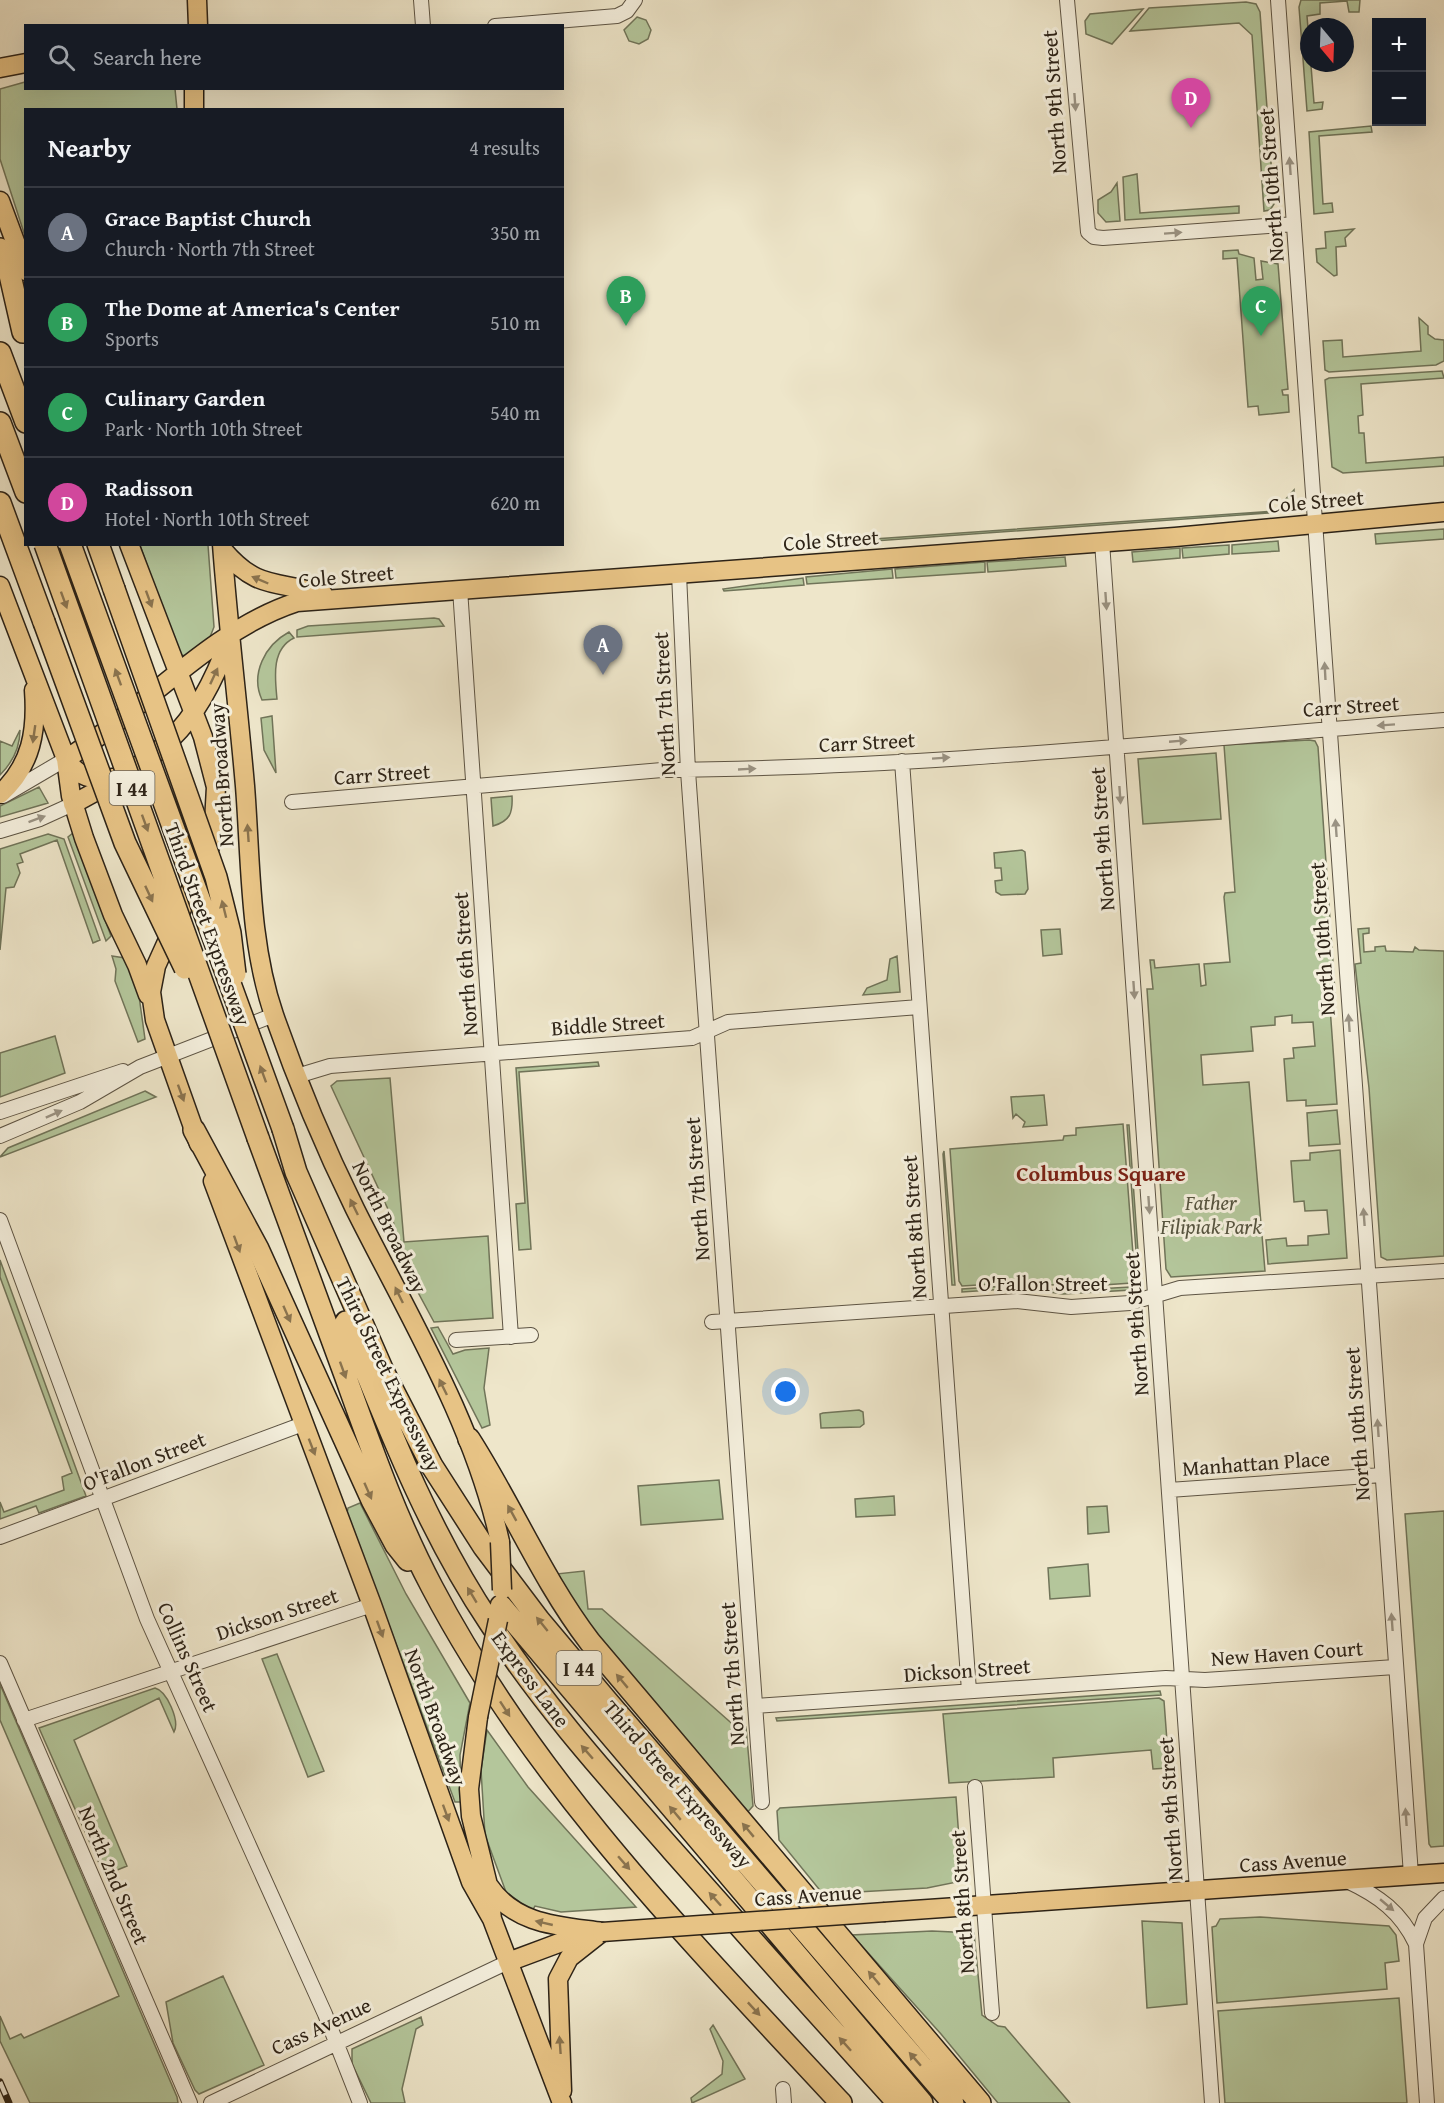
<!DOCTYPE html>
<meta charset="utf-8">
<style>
body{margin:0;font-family:"Gentium Book Plus",serif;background:#242831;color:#f1f3f6}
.controls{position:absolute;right:18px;top:18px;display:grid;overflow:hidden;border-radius:0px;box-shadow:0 6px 24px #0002}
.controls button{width:54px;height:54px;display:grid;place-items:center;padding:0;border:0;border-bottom:2px solid #363941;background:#171b24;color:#f1f3f6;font:30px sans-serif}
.compass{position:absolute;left:1300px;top:18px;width:54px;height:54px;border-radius:50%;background:#171b24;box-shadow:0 6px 24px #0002;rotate:161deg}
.you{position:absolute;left:786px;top:1392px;width:21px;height:21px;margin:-15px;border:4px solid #fff;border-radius:50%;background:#1a73e8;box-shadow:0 0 0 9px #1a73e833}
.badge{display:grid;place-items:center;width:39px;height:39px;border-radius:50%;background:#b45309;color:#fff;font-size:20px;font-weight:700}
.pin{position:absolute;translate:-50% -50px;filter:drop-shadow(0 2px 3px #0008)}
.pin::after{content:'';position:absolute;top:32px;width:21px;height:18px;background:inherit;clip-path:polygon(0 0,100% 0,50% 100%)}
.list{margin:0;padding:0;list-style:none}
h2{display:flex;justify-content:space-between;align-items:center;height:78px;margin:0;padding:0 24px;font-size:26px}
h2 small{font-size:20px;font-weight:400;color:#9ea1a6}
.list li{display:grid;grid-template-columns:39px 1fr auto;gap:18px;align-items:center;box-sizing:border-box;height:90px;padding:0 24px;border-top:2px solid #363941}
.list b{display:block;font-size:22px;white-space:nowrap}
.list p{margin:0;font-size:20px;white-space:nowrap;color:#9ea1a6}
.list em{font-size:20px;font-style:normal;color:#9ea1a6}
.icon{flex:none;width:33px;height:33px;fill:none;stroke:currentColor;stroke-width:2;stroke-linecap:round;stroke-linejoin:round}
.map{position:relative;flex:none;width:1444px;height:2103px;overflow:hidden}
.search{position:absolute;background:#171b24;box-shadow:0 6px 24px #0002;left:24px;top:24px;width:540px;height:66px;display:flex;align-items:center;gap:15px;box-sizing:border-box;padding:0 21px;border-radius:0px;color:#9ea1a6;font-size:22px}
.panel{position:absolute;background:#171b24;box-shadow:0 6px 24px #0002;left:24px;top:108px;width:540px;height:438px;border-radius:0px}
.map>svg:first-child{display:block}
.green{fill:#b4c69b;stroke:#707459;stroke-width:1.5}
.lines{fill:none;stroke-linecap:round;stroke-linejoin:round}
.minor-casing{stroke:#5d5444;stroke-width:16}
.major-casing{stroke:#2d2317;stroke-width:21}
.highway-casing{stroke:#2d2317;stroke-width:24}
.minor{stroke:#f4efdd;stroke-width:14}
.major{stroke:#e7c385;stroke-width:18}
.highway{stroke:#e7c385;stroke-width:21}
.rail-casing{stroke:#2d2317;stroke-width:7}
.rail{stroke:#f4efdd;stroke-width:4.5;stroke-dasharray:14;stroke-linecap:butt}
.major-bridge-casing{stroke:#2d2317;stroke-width:21;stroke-linecap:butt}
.highway-bridge-casing{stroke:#2d2317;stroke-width:24;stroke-linecap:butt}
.major-bridge{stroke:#e7c385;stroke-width:18}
.highway-bridge{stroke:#e7c385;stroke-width:21}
.oneway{fill:#9a9384}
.oneway2{fill:#8a734e}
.labels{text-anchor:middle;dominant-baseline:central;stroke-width:6;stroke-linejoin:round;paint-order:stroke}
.shield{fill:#f4efdd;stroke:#696052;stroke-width:1.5}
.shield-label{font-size:20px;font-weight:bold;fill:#2d2317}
.street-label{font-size:21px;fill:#2d2317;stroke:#f4efdd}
.park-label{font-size:21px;font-style:italic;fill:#56543f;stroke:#f4efdd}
.neighbourhood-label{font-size:22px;font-weight:bold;fill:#7a1f14;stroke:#f4efdd}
</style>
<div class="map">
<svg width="1444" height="2103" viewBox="0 0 1444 2103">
<rect width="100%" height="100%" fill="#eee6ca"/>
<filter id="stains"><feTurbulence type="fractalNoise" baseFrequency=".00333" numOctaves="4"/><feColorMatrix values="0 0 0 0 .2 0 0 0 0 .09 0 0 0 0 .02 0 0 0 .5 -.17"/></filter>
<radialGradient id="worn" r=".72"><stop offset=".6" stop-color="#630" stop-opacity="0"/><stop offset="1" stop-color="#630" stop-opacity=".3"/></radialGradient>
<path class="green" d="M1301 0H1360L1359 12H1349L1347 1 1320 3V14L1307 16 1314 103 1323 102 1322 109 1307 111 1299 7Z
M1246 2 1256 4 1260 12 1274 204 1270 210 1264 211 1252 35 1239 23 1130 31 1149 8Z
M1143 9 1112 44 1086 34 1085 21 1090 14Z
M637 17 646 20 651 30 648 39 639 44 629 41 624 30Z
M25 82 26 88 175 89 177 109 26 110 25 236 0 159V89Z
M1371 126 1372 132 1319 136 1323 204 1332 203 1333 212 1314 214 1309 132Z
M1137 174 1140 213 1239 206V213L1125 220 1123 177Z
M1117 183 1120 221 1106 222 1098 213V200L1111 192Z
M1354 229 1345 238 1346 246 1336 247 1337 275 1334 276 1317 262 1316 249 1326 248 1325 232Z
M1238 250 1239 254 1254 258 1256 280 1263 279 1261 261 1278 264 1288 389 1282 390 1283 395H1288L1289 412 1259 415 1258 406 1248 407 1237 258 1223 259V251Z
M1419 318 1428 326V334L1435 339 1444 340V361L1436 365 1329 372 1325 370 1323 341 1342 340 1343 357 1421 351Z
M1442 371 1444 378 1361 384 1363 415 1358 416 1359 433H1364L1366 463 1444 457V466L1343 473 1332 467 1325 380 1329 378Z
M1294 490V497L1281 512 832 544 831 542 1275 511Z
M1444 529V539L1376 544 1375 534Z
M1278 541 1279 551 1232 554V545Z
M140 545H208L214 627 210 637 186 656 181 655 176 647Z
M1229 545V554L1183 558 1182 548Z
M1180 548V558L1133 562 1132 552Z
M1065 557 1066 566 988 572 987 562Z
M985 562V572L896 578 895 569Z
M892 569 893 578 807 584 806 577Z
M803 578 804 585 724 591 723 589Z
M434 618 439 619 444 626 297 637V630L308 626Z
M289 632 294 638C271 649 275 678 277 699L262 700C250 674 265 645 289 632Z
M272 716 276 773 264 750 261 718Z
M20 730C20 748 13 762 0 775V741L12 746Z
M1309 740 1315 741 1318 747 1335 992 1329 993 1337 1104 1306 1106V1100L1287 1101 1284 1059 1294 1058 1293 1048 1315 1046 1313 1022 1292 1023V1015L1275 1017V1025L1251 1027 1253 1051 1201 1055 1203 1085 1249 1082 1265 1271 1171 1277 1166 1269 1147 989H1153L1150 960H1154L1155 968 1199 964 1201 986 1206 985 1204 964 1230 962 1224 897 1225 893 1235 892 1224 745Z
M1216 753 1221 819 1143 824 1138 759Z
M39 787 48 803 0 817V806Z
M512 796C513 813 510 821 493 826L491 798Z
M73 833 111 936 106 941 68 837Z
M48 834 64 839 100 940 93 943 57 840 20 854 23 862 17 864 20 873 14 887 6 888 0 950V849Z
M1022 850 1025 852 1028 889 1025 894 1001 895 996 892 995 881 1002 880 1001 868H995L994 853Z
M1369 928V933L1363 934 1364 952 1375 951V947L1385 946 1386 951 1413 952 1415 947 1419 950 1444 951V1256L1387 1260 1381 1257 1369 1088 1355 964 1361 963 1358 929Z
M1060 929 1062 954 1043 956 1041 930Z
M112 956 125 958 138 989 145 1039 138 1042 115 981 116 969Z
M897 956 900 992 863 995 867 988 887 980 890 959Z
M55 1036 65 1073 0 1097V1053Z
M598 1062 599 1066 519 1072 531 1249 519 1250 516 1204 525 1203 516 1068Z
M390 1078 404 1242 488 1236 493 1318 434 1322 400 1259 393 1220 331 1086 337 1081Z
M145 1091 156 1097 0 1157 8 1148Z
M1044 1095 1047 1125 1023 1127 1025 1122 1016 1114 1013 1118 1011 1097Z
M1337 1110 1340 1144 1309 1146 1307 1113Z
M1123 1124 1135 1280 1132 1283 1073 1287 1025 1282 962 1286 959 1281 950 1149 1063 1140 1064 1136 1076 1135V1128Z
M1127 1125H1129L1140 1279H1138Z
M1340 1150 1347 1258 1268 1264 1266 1240 1286 1238 1287 1246 1308 1245V1236L1329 1234 1327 1210 1305 1211 1304 1201 1294 1202 1291 1161 1310 1160V1153Z
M944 1151 955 1285H952L943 1154Z
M0 1260 86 1496 39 1513 36 1506 0 1519V1502L4 1512 64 1490 62 1477 72 1473 0 1277Z
M1022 1285 1063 1291 1130 1287 1131 1290 1063 1294 1022 1288 962 1292V1289Z
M438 1327 453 1354 465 1350 489 1348 484 1388 490 1425 482 1428 431 1328Z
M859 1410 863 1412 864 1424 860 1427 821 1428 820 1414 823 1413Z
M719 1480 723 1519 641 1525 638 1486Z
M894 1496 895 1515 856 1517 855 1499Z
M360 1503 406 1594 470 1703 460 1755 461 1802H455L347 1513 348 1508Z
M1107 1506 1109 1532 1088 1534 1087 1507Z
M1444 1511V1846L1431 1847 1429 1844 1405 1514Z
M1088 1564 1090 1596 1050 1599 1048 1568Z
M584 1571 588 1609H602L737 1728 746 1727 753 1806 745 1815 597 1636 556 1574Z
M277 1654 324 1771 308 1777 262 1659Z
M0 1684 177 2097 178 2103H30L0 2041V2016L10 2039 21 2034 24 2038 119 1996 0 1720Z
M155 1688C167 1691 180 1721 174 1732L159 1698 74 1740 127 1866 110 1873 103 1872 39 1728Z
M1160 1691 1161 1695 777 1721 776 1718Z
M1159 1698 1164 1701 1169 1768 1153 1769 1151 1750 1053 1758 1054 1777 949 1783 943 1714Z
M487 1730 528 1787 636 1907 561 1912 535 1906 532 1911 506 1892 485 1835 481 1770Z
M956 1797 962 1881 927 1888 823 1894 779 1840 777 1811 780 1808Z
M1260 1917 1389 1926 1396 1935 1399 1961 1385 1963 1387 1989 1217 2003 1212 1927 1216 1926 1220 1919Z
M1142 1921 1182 1923 1187 2004 1147 2008Z
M932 1931 974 1933 982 2015 998 2026 1005 2027 1070 2103H998L941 2034 852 1935Z
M223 1976 264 2065 199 2094 195 2090 173 2043 166 2002Z
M1399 1998 1407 2103H1225L1218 2011Z
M421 2017 423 2025 416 2029 402 2089 405 2103H371L352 2064V2049Z
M713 2025 745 2079 692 2103 691 2098 722 2074 723 2061 710 2029Z"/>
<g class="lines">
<g class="minor-casing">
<path id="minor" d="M421 0 423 26
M1067 0 1088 232 1094 237 1103 238 1294 224
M1278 0 1411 1875
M495 26 617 16 627 11 635 0
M1102 542 1212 2103
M679 574 688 771 762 1802
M460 589 511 1337
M902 761 969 1691
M3 796 66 759
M292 802 662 770C923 768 1184 740 1444 720
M0 831 40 819 73 804
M297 1076 330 1066 692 1038 728 1022 919 1007
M0 1112 123 1071
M0 1136 80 1102 140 1067 274 1015
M0 1220 147 1619 325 2014 360 2103
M712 1322 1017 1301 1071 1307 1130 1303 1180 1288 1444 1271
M456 1340 531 1335
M1169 1490 1382 1475
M0 1537 303 1424
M0 1663 190 2103
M755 1706 1166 1678 1205 1680 1395 1667
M24 1720 372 1605
M975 1787 992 2013
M1347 1881C1379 1896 1401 1912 1416 1944
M783 2089 784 2103
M211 2103 508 1962
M1427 2103 1416 1944 1425 1918 1444 1898"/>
</g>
<g class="major-casing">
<path id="major" d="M197 0 198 26
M0 68 26 63
M194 110V88
M0 201 26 271
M129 544 203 737 216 787 213 840 156 966 151 992 155 1020 199 1144
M222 544C228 625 238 705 245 786 251 862 249 942 274 1015 297 1081 324 1146 355 1209 409 1317 474 1423 500 1542
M223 550C258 591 276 580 323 594
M0 586 66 759 71 796 84 838 113 915 137 965 148 995
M66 759C141 712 210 630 297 602L1175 537 1444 512
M66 759C77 777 94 781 114 778
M0 794C32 765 37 730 34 690
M73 804C160 757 194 734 230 638
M213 1181 372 1605 471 1882 492 1919
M478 1717 469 1789 471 1816 488 1885 492 1919 562 2103
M489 1886C515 1925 560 1926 602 1932
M885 1912 1444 1873
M508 1962 559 1943 591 1934
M562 2091 558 1979 569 1958 602 1932"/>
</g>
<g class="highway-casing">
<path id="highway" d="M0 249 10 275 23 332
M0 353 26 422
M0 423 26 492
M0 503 44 622
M98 544 114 589
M283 1129 296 1172 383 1371 432 1466 484 1547 539 1620 607 1701 953 2103
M194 1130 258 1249 372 1500 396 1545 408 1560
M258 1138C287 1217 316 1296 345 1375 371 1447 396 1519 432 1587 535 1783 692 1942 841 2103
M346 1322C388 1426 427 1529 490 1623 543 1705 608 1777 672 1850 747 1935 822 2019 898 2103
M469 1439C512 1506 542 1579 590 1642L980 2103
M501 1606 922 2103"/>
</g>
<use href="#minor" class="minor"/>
<use href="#major" class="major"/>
<use href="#highway" class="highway"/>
<g class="rail-casing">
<path id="rail" d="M0 2082 9 2103"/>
</g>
<use href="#rail" class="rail"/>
<g class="major-bridge-casing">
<path id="major-bridge" d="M500 1542 502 1590
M478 1717 498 1620
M602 1932 885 1912"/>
</g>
<g class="highway-bridge-casing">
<path id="highway-bridge" d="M45 544 258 1138
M70 544 283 1129
M114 589 216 877 230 933 235 974
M44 622 125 843 185 968"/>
</g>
<use href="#major-bridge" class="major-bridge"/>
<use href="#highway-bridge" class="highway-bridge"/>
</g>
<defs><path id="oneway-solid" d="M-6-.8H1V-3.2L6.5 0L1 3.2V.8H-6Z" transform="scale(1.5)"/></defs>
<g class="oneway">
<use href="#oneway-solid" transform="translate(1075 102) rotate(86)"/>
<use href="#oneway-solid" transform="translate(1290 166) rotate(-94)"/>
<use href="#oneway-solid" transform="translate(1173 233) rotate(-4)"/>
<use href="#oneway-solid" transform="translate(1106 601) rotate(86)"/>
<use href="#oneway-solid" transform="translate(1325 671) rotate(-93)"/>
<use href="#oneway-solid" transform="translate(1386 725) rotate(176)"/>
<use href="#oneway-solid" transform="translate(1178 741) rotate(-5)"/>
<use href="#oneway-solid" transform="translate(941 758) rotate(-4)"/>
<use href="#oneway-solid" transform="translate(747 769) rotate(-3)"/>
<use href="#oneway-solid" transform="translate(1120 795) rotate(86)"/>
<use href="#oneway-solid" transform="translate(37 819) rotate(-20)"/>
<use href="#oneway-solid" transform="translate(1336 828) rotate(-94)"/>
<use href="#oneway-solid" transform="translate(1134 990) rotate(86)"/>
<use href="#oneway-solid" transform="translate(1349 1023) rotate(-94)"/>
<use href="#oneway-solid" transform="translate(54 1114) rotate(-24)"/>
<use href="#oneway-solid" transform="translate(1149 1205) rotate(86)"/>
<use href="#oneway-solid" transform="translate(1364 1217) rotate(-94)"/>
<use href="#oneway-solid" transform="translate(1378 1428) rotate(-94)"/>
<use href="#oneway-solid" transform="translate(1392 1622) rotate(-94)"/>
<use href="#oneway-solid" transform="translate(1406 1817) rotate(-94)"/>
<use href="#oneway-solid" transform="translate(1387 1905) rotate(40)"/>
</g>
<g class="oneway2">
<use href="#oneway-solid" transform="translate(260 580) rotate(-157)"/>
<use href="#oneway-solid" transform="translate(149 599) rotate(70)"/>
<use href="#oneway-solid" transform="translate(64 600) rotate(70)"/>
<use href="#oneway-solid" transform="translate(214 676) rotate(-65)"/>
<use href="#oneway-solid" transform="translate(118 677) rotate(-110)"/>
<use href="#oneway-solid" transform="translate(34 734) rotate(98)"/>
<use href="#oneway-solid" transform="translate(145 823) rotate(70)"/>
<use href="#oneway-solid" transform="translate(248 833) rotate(-94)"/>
<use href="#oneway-solid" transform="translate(149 894) rotate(65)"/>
<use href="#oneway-solid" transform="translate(224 909) rotate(-104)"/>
<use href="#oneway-solid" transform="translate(263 1074) rotate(-110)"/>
<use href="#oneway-solid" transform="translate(181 1093) rotate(70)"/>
<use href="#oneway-solid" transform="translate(354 1207) rotate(-116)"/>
<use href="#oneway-solid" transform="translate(237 1244) rotate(70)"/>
<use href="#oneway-solid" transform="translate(399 1295) rotate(-116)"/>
<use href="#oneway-solid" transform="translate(287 1314) rotate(66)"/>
<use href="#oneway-solid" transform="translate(343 1370) rotate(70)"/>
<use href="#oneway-solid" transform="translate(443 1387) rotate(-116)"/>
<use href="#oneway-solid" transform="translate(312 1447) rotate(69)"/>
<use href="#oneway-solid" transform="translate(368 1491) rotate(66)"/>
<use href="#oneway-solid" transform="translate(512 1513) rotate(-119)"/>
<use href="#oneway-solid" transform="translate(472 1595) rotate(-121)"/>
<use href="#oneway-solid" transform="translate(542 1624) rotate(-129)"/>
<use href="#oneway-solid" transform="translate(380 1629) rotate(70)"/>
<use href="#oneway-solid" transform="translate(622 1681) rotate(-130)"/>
<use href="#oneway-solid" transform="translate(505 1709) rotate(57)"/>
<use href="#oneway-solid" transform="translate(587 1752) rotate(-131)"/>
<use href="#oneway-solid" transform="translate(446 1813) rotate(70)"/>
<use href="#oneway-solid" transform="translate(675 1813) rotate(-130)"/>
<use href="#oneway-solid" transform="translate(748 1830) rotate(-130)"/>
<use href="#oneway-solid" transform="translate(624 1863) rotate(49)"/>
<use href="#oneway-solid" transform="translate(715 1899) rotate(-132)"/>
<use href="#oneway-solid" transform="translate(544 1923) rotate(-167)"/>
<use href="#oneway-solid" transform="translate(874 1978) rotate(-130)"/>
<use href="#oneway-solid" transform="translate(754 2009) rotate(47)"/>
<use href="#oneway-solid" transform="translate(845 2044) rotate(-132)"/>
<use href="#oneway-solid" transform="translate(560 2045) rotate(-94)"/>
<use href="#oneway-solid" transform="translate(915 2059) rotate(-131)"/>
</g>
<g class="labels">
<g class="shield">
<rect x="109.5" y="771" width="45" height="34" rx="4.5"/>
<rect x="556.5" y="1651" width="45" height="34" rx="4.5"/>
</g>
<g class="shield-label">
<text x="132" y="788">I 44</text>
<text x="579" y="1668">I 44</text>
</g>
<g class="street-label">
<text transform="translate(1054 102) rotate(-94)">North 9th Street</text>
<text transform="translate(1271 185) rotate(-94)">North 10th Street</text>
<text transform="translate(1316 501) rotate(-5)">Cole Street</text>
<text transform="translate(831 540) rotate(-4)">Cole Street</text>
<text transform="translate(346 576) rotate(-5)">Cole Street</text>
<text transform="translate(664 704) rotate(-93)">North 7th Street</text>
<text transform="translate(1351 706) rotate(-4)">Carr Street</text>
<text transform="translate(867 742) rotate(-3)">Carr Street</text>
<text transform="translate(382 774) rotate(-4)">Carr Street</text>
<text transform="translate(221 775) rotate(-94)">North Broadway</text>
<text transform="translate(1102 839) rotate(-94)">North 9th Street</text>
<text transform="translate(208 924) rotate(70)">Third Street Expressway</text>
<text transform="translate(1322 939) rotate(-94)">North 10th Street</text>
<text transform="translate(465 964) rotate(-94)">North 6th Street</text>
<text transform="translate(608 1024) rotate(-4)">Biddle Street</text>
<text transform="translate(697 1189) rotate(-94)">North 7th Street</text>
<text transform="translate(390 1227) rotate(64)">North Broadway</text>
<text transform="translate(914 1227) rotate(-94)">North 8th Street</text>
<text x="1043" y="1283">O'Fallon Street</text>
<text transform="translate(1136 1324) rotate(-94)">North 9th Street</text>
<text transform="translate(389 1374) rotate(64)">Third Street Expressway</text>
<text transform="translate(1357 1424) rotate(-94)">North 10th Street</text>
<text transform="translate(144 1461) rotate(-21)">O'Fallon Street</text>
<text transform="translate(1256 1463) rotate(-4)">Manhattan Place</text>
<text transform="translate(277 1614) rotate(-18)">Dickson Street</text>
<text transform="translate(1287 1653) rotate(-4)">New Haven Court</text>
<text transform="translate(188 1657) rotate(66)">Collins Street</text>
<text transform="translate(967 1670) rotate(-4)">Dickson Street</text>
<text transform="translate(732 1674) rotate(-94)">North 7th Street</text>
<text transform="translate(531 1679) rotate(53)">Express Lane</text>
<text transform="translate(436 1717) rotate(70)">North Broadway</text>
<text transform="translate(678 1784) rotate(49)">Third Street Expressway</text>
<text transform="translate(1170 1809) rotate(-94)">North 9th Street</text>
<text transform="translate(1293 1861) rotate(-4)">Cass Avenue</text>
<text transform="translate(114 1875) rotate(67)">North 2nd Street</text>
<text transform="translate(808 1895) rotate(-4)">Cass Avenue</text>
<text transform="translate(962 1902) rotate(-94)">North 8th Street</text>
<text transform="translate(321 2026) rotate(-25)">Cass Avenue</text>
</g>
<g class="park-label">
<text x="1211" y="1202">Father<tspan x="1211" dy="24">Filipiak Park</tspan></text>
</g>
<g class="neighbourhood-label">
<text x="1101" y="1173">Columbus Square</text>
</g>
</g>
<rect width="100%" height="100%" filter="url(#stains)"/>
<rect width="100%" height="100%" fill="url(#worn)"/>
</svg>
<div class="controls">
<button>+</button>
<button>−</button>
</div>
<svg class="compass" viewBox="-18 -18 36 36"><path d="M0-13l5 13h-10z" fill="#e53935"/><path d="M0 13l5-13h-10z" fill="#9ea1a6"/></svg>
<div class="you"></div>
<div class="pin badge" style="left:603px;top:675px;background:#6b7280">A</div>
<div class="pin badge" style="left:626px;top:326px;background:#2e9e5b">B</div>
<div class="pin badge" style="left:1261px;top:336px;background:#2e9e5b">C</div>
<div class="pin badge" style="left:1191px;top:128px;background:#d1479c">D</div>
<div class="search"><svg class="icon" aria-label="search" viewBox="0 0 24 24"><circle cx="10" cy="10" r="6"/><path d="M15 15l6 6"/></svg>Search here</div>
<section class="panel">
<h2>Nearby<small>4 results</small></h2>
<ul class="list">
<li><span class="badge" style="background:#6b7280">A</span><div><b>Grace Baptist Church</b><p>Church · North 7th Street</p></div><em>350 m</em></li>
<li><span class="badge" style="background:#2e9e5b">B</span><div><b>The Dome at America's Center</b><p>Sports</p></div><em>510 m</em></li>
<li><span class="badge" style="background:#2e9e5b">C</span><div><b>Culinary Garden</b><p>Park · North 10th Street</p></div><em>540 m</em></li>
<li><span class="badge" style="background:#d1479c">D</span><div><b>Radisson</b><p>Hotel · North 10th Street</p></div><em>620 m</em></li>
</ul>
</section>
</div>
